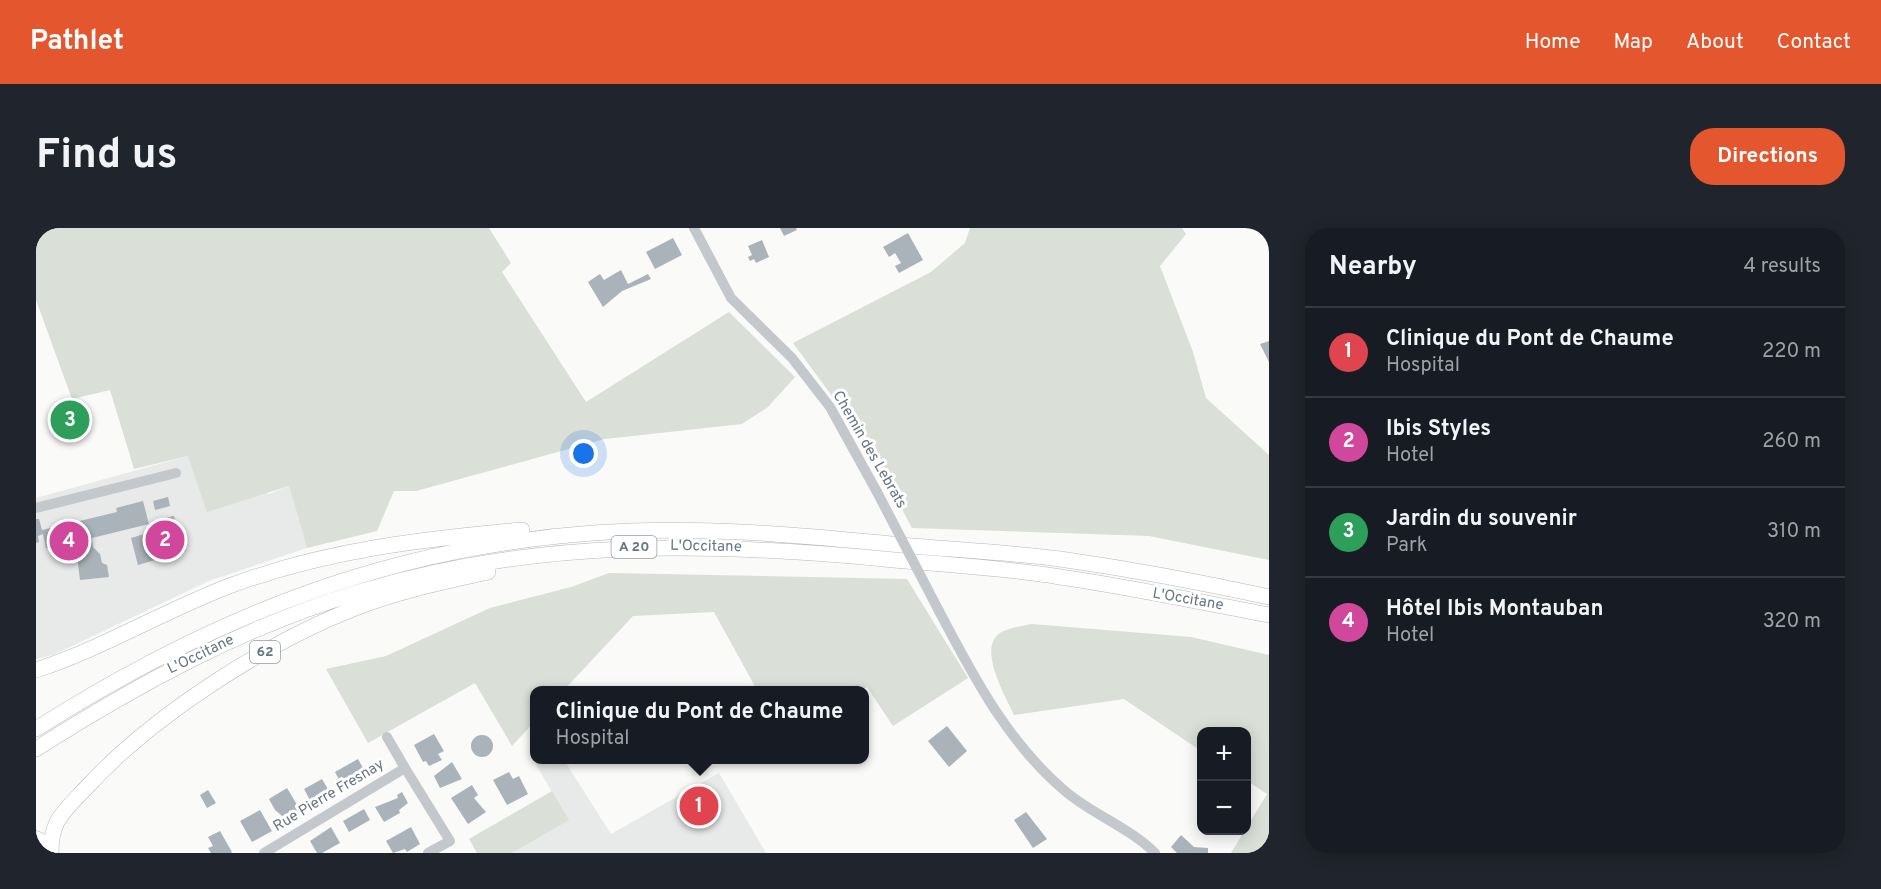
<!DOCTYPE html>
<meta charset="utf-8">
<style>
body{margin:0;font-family:Overpass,sans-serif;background:#20242c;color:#f1f3f6}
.controls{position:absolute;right:18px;bottom:18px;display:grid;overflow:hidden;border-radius:12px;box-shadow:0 3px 15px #0003}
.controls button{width:54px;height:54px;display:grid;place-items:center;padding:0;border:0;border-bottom:2px solid #363941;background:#171b24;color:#f1f3f6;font:30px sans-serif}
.you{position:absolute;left:548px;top:226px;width:21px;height:21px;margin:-15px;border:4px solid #fff;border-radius:50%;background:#1a73e8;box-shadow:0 0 0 9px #1a73e833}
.badge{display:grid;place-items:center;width:39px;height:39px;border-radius:50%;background:#e4572e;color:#fff;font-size:20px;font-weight:700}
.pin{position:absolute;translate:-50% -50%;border:3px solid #fff;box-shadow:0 2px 6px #0006}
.popup{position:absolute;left:494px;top:458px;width:339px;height:78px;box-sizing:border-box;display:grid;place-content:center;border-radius:12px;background:#171b24;filter:drop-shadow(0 2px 4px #0005);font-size:20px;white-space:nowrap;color:#9ea1a6}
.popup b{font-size:22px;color:#f1f3f6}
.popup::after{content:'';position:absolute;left:50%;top:100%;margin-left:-12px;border:12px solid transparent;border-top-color:#171b24}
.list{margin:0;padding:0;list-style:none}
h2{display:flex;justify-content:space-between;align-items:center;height:78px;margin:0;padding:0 24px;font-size:26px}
h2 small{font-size:20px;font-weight:400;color:#9ea1a6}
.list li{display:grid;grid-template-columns:39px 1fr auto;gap:18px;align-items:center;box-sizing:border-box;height:90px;padding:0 24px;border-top:2px solid #363941}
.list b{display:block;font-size:22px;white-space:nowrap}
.list p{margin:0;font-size:20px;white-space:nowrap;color:#9ea1a6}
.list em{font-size:20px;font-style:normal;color:#9ea1a6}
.map{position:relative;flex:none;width:1233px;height:625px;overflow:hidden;border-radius:24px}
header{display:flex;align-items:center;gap:36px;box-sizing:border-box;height:84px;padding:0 30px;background:#e4572e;color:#fff}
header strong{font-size:28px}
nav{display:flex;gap:33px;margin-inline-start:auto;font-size:21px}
.intro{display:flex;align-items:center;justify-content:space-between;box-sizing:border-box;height:144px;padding:0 36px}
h1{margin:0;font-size:42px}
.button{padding:15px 27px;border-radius:24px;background:#e4572e;color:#fff;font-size:21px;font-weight:700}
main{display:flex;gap:36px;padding:0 36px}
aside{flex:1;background:#171b24;border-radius:24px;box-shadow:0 3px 15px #0003}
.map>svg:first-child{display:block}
.built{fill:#e8e9e9}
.green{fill:#dadfd7}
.building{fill:#aab3b9}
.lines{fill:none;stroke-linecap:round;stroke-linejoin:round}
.major-casing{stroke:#b5babe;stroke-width:15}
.highway-casing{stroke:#b4b9bd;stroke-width:16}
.minor{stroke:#c3c8cc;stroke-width:10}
.major{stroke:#fff;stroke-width:14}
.highway{stroke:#fff;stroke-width:15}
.minor-bridge{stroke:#c3c8cc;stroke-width:10}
.labels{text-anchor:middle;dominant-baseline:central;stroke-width:6;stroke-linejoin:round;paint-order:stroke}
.shield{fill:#fff;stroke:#939fa8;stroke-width:1.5}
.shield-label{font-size:14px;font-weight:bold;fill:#657683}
.street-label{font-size:15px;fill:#657683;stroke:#fff}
</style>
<header>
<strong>Pathlet</strong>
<nav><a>Home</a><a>Map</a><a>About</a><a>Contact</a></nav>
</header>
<div class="intro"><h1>Find us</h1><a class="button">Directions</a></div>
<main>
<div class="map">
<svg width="1233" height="625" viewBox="0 0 1233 625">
<rect width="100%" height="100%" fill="#fafaf8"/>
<path class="built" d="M152 228 233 266 253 258 271 320 173 353 17 427 0 431V270Z
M501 532H528L575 606 683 545 730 625H476L532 592 498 533Z"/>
<path class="green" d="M0 0H453L475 35 466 44 550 174 693 84 759 149 732 179 706 196 569 211 380 263H358L341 303 271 320 253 258 171 284 152 228 98 241 74 162 36 171 0 72Z
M934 0H1146L1150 6 1124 38 1157 124 1170 170 1233 227V332L1113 308 876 300 832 217 757 115 895 44 929 15Z
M573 345 871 351 932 450 857 498 831 459 825 462H721L678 384 597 388 528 462H498V494L476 518 439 455 332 515 290 441 350 428 454 380 535 359Z
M996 396 1155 409 1233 427V625H1195L1231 566 1211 553 1210 503H1166L1165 523 1088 471 978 487C969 467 938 415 968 403 976 399 987 398 996 396Z
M516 563 533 592 476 625H441L433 611Z"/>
<path class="building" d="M744 0H760L761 2 748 8Z
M872 5 887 32 863 45 859 38 865 35 859 25 853 29 847 19Z
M637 10 646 27 619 41 610 24Z
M726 12 733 29 720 35 718 31 714 33 712 29 716 27 712 18Z
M585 42 592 56 612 46 615 51 586 63 567 79 552 54 564 46 568 52Z
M1233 113V134L1224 116Z
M132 269 134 278 119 282 117 273Z
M107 273 113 296 56 310 57 319 64 326 66 335 71 337 73 349 44 352 39 314 10 320 7 306 2 308 3 314 0 315V291H3L6 302 81 284 80 280Z
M138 288 140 299 144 298 150 323 102 337 95 310 118 303 116 293Z
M911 498 931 523 913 539 892 513Z
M398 506 408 523 402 526 406 532 393 538 390 533 387 534 378 517Z
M435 518a11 11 0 1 1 22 0a11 11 0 1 1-22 0Z
M322 531 331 547 308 561 299 544Z
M416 534 426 551 404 560 398 548Z
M473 544 477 551 483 548 492 566 471 577 457 552Z
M286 551 296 568 277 578 268 561Z
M436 557 442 567 438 570 450 584 432 596 415 570Z
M251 560 266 585 252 593 239 582 233 571Z
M172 562 180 575 171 580 164 567Z
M366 564 372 575 363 582 364 585 348 594 339 579 362 570 361 567Z
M328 581 334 592 313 604 307 593Z
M224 582 236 603 216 614 204 593Z
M990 584 1011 611 997 620 978 592Z
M295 599 304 615 286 625H281L274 613Z
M375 599 384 616 371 624 369 621 357 625 350 613Z
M184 603 196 624 195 625H175L172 620 177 618 172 609Z
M1145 607 1158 619 1172 620V625H1141L1135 619Z"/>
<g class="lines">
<g class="major-casing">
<path id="major" d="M0 610 6 613 14 625"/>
</g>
<g class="highway-casing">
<path id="highway" d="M0 442C68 420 129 382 196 357 291 322 386 311 486 302
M0 501C174 390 349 320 557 305 659 297 763 307 865 317 918 322 972 324 1024 331 1094 341 1164 354 1233 369
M0 521C102 456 207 399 323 364 499 310 677 314 858 332 913 337 970 340 1024 349 1094 359 1164 374 1233 387
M15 625C15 614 16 604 21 594 28 581 40 571 50 560 118 486 238 409 333 375 372 361 412 353 452 344"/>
</g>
<path class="minor" d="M658 0 695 70 756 130 794 179 841 264
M0 280 140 245
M903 383C937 448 972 515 1029 563 1057 587 1093 599 1119 625
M351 509 369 540
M228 625 369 540 414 613 392 625"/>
<use href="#major" class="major"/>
<use href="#highway" class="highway"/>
<path class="minor-bridge" d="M841 264 903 383"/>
</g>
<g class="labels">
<g class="shield">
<rect x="575.5" y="308" width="45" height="22" rx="4.5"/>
<rect x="214" y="413" width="30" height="22" rx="4.5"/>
</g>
<g class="shield-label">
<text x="598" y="319">A 20</text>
<text x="229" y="424">62</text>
</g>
<g class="street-label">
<text transform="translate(833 222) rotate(60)">Chemin des Lebrats</text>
<text transform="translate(670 319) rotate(1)">L'Occitane</text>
<text transform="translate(1152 372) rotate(10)">L'Occitane</text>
<text transform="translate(165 427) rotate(-26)">L'Occitane</text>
<text transform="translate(293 568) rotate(-31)">Rue Pierre Fresnay</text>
</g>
</g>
</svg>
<div class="controls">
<button>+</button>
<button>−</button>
</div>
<div class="you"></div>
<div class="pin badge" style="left:663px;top:578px;background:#e0444e">1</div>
<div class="popup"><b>Clinique du Pont de Chaume</b>Hospital</div>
<div class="pin badge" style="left:129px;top:312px;background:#d1479c">2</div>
<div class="pin badge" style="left:34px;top:192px;background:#2e9e5b">3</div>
<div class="pin badge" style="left:33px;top:313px;background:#d1479c">4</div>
</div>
<aside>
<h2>Nearby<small>4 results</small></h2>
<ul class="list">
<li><span class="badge" style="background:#e0444e">1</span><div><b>Clinique du Pont de Chaume</b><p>Hospital</p></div><em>220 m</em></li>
<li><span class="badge" style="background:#d1479c">2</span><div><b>Ibis Styles</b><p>Hotel</p></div><em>260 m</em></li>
<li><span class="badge" style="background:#2e9e5b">3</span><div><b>Jardin du souvenir</b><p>Park</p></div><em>310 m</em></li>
<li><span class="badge" style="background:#d1479c">4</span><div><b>Hôtel Ibis Montauban</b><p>Hotel</p></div><em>320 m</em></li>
</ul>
</aside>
</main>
